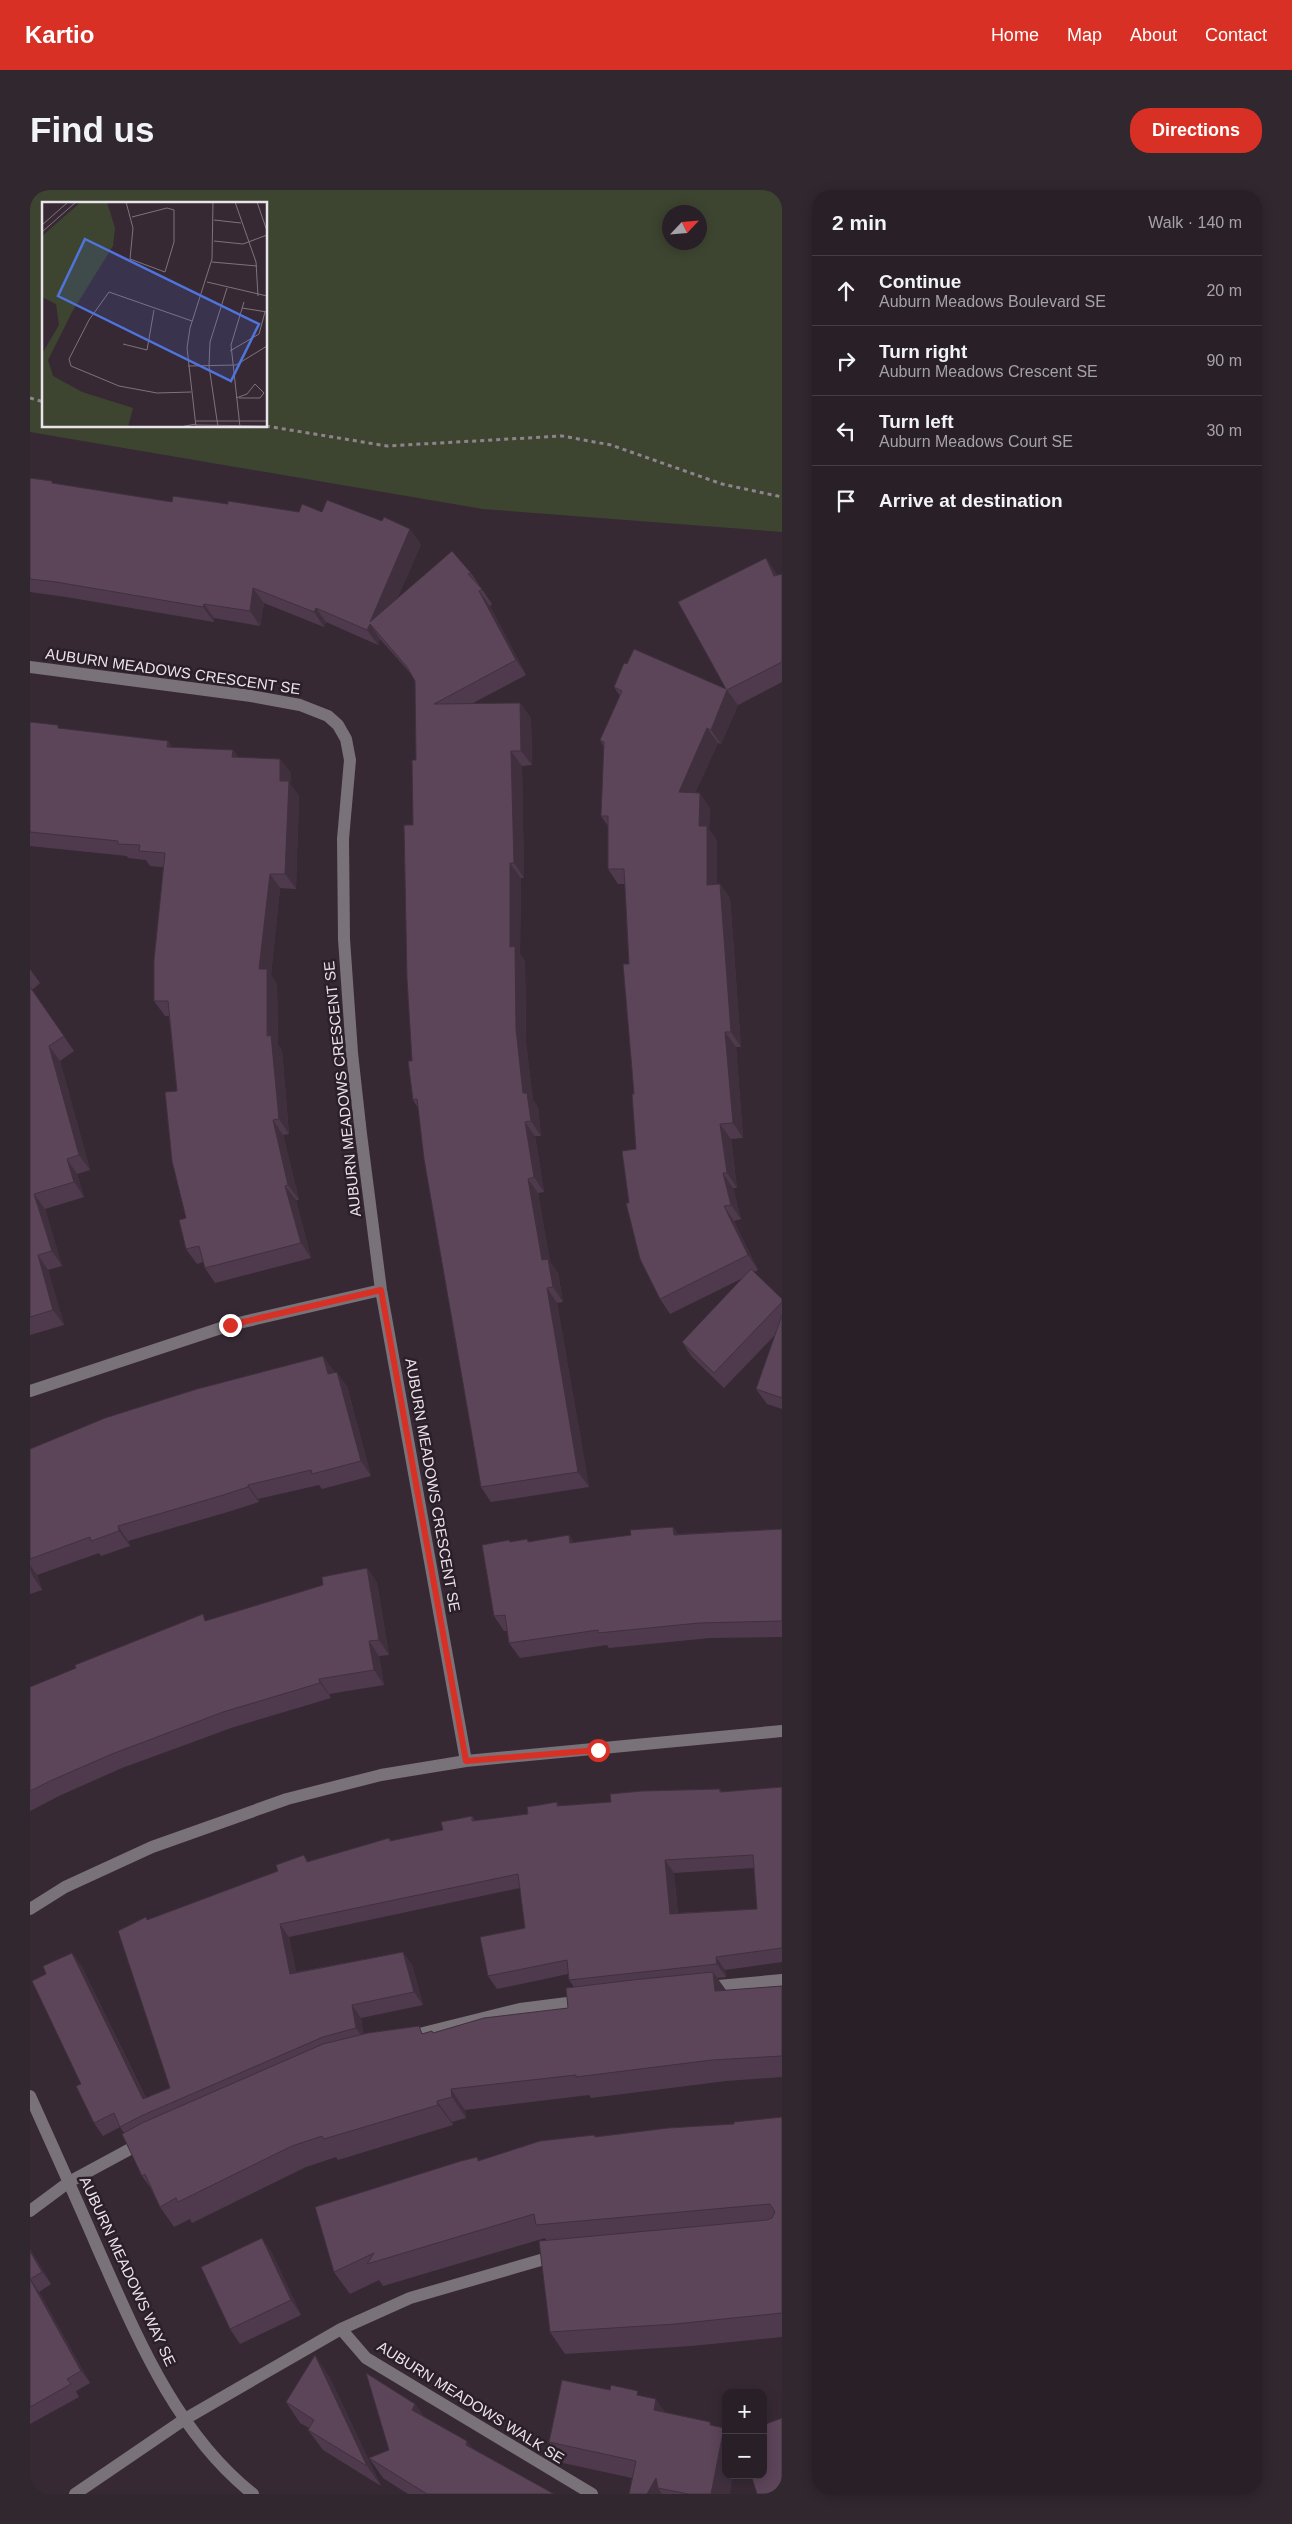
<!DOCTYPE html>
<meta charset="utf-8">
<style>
body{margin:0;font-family:Arial,sans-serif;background:#30272f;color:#f1f3f6}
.controls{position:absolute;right:15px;bottom:15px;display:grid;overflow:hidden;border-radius:10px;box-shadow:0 2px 12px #0003}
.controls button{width:45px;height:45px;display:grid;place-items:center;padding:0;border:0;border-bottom:1px solid #443d44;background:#281f27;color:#f1f3f6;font:25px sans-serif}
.compass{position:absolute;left:632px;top:15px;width:45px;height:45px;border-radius:50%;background:#281f27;box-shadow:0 2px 12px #0003;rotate:64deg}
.stop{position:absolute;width:15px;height:15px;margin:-11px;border:4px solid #d93025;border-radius:50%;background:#fff}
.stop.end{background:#d93025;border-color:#fff;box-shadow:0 1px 5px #0008}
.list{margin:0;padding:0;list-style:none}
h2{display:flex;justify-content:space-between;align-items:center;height:65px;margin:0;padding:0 20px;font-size:21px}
h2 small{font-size:16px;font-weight:400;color:#a5a2a7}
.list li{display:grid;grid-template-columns:32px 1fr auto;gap:15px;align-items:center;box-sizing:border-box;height:70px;padding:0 20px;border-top:1px solid #443d44}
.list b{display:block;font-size:19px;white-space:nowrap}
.list p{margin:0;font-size:16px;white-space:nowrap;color:#a5a2a7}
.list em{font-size:16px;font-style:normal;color:#a5a2a7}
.icon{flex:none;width:28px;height:28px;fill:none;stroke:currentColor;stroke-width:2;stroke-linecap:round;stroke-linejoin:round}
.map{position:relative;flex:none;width:752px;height:2304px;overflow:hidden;border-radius:20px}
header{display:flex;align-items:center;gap:30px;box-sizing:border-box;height:70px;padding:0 25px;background:#d93025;color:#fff}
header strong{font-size:24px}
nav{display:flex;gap:28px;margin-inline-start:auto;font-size:18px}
.intro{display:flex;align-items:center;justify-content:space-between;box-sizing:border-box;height:120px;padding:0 30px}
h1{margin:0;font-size:35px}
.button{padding:12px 22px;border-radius:20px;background:#d93025;color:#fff;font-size:18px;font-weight:700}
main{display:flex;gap:30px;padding:0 30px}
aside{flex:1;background:#281f27;border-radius:20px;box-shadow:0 2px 12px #0003}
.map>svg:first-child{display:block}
.green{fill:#3d4531;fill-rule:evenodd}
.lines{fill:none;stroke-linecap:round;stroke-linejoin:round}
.path{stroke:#8f848d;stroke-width:3;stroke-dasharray:4 4;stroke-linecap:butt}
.minor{stroke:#797278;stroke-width:12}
.wall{fill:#4f3a4d;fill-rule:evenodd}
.shaded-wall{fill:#40303e}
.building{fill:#5c4459;stroke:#40303e;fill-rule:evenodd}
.route{stroke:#d93025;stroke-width:6}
.labels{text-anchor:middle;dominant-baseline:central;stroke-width:5;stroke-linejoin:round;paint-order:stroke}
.street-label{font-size:15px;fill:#ebe3ea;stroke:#2b1f2a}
.inset-road{fill:none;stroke:#7e737d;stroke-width:1}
.view{fill:#5073dc;fill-opacity:0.15;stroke:#5073dc;stroke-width:2.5}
.inset-edge{fill:none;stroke:#ebe3ea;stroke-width:2.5}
</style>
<header>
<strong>Kartio</strong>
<nav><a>Home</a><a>Map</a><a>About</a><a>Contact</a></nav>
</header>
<div class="intro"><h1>Find us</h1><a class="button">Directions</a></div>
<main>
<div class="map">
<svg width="752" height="2304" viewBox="0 0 752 2304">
<rect width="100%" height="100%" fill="#362934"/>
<path class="green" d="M0 0H752V342L453 319 0 242ZM14 14H236V236H14ZM669 22V52H639V22Z"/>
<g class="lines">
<path class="path" d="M0 208 14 212
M236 236 357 256 532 246 581 255 692 294 752 307"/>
<path class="minor" d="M0 477 221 506 270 515 298 526 308 535 316 549 320 570 313 649 314 749 322 863 331 944 351 1100 436 1571
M0 1201 200 1135 351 1100
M0 1719 35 1697 122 1657 257 1609 351 1585 436 1571 752 1541
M677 1797 752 1790
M377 1847 490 1819 553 1811
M0 1906C23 1957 46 2008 68 2059 107 2147 146 2243 223 2304
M0 2021 39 1992 113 1952
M311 2139 336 2168 562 2304
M45 2304 155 2229 311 2139 380 2108 528 2065"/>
</g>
<path class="wall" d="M0 288 24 294 142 312 198 314 269 322H292L391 354 367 409 441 383 462 414 460 416 496 485 443 513H490L501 528 502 575 492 576 494 688H491L490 764 495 771 496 853 503 910 508 917 511 946H505L514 1002 508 1003 520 1072 528 1083 533 1112 527 1113 559 1297 461 1312 451 1297 388 918 383 910 382 871 383 635 386 570 385 491 381 484 350 449 348 455 296 432 294 437 234 413 230 436 184 428V432L36 407 0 402Z
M736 368 747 385 752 384V492L708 515 691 554 688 553 665 603 680 618 679 639 687 651V694H690L700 708 711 857H706L713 948 701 949 707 998H703L711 1029 704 1031 728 1080 724 1082 752 1109V1219L737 1214 726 1199 745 1145 694 1198 662 1167 652 1152 713 1088 640 1124 630 1109 599 1013 606 959 599 774 595 694H588L578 679V636L571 626 574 557 570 550 590 506 584 497 696 499Z
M0 532 31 539 138 551 143 558 203 560 208 567 250 569 261 583 260 594 269 606 266 699 250 698 241 785 247 794 248 855 252 860 259 944 253 945 269 1010H266L281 1068 185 1093 175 1078 173 1072 167 1074 156 1059V1028L147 901 139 826H135L124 811 133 677 120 676 116 670 98 668 97 666 0 656Z
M0 779 10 793 2 800 44 861 30 871 60 980 47 984 54 1007 15 1019 32 1076 18 1080 34 1135 0 1145Z
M293 1166 304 1182 317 1196 341 1286 292 1299 289 1295 228 1309 229 1312 201 1321 98 1351 100 1356 71 1366 69 1363 7 1385 12 1400 0 1404V1259Z
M643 1337 648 1344 752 1339V1447L680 1448 579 1458 577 1455 490 1468 479 1453 477 1441H474L464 1426 481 1352 497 1349 499 1352 539 1345 544 1353 601 1345Z
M337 1378 347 1393 359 1465 349 1466 354 1495 299 1504 301 1508 204 1537 92 1578 31 1605 0 1621V1497L177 1431 293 1395Z
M752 1597V1772L695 1780 696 1787 687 1788 696 1801 752 1796V1887L696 1891 561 1908 559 1905 435 1920 436 1928 422 1932 423 1935 308 1970 306 1967 276 1977 162 2033 160 2029 144 2037 130 2017 120 1997 112 1986 94 1943 90 1937 73 1946 64 1933 51 1894V1775L116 1908 140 1898 118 1730 248 1681 274 1665 278 1672 359 1648 362 1651 413 1640 442 1626 445 1631 498 1624 527 1612 529 1616 581 1612 690 1599 692 1602ZM724 1678 727 1719 648 1723 644 1683ZM490 1698 495 1738 458 1786 467 1799 538 1784 539 1790 544 1797 538 1818 404 1843 333 1844 331 1828 393 1815 382 1775 373 1762 266 1782 259 1747Z
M752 1927V2147L661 2156 535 2164 520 2142 516 2050 515 2048 353 2096 349 2090 320 2104 304 2082 447 1967 449 1970 566 1947 704 1934Z
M0 2059 21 2094 9 2102 60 2193 46 2201 49 2207 0 2234Z
M242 2063 271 2125 210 2154 200 2139Z
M299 2186 351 2296 293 2260 278 2240 279 2238 270 2233 256 2212Z
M580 2200 611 2206 636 2223 700 2304H599L602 2288 533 2273 519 2252Z
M385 2214 394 2227 437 2251 442 2258 524 2304H378L353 2288 339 2268 359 2260Z"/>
<path class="shaded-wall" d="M380 339 391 354 351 447 340 432Z
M736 368 746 383 752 395 744 386Z
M223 398 234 413 230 436 220 421Z
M449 401 460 416 496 485 486 470Z
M174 414 184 428V432L173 417Z
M286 418 296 432 294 437 284 422Z
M340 434 350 449 348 455 337 440Z
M697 500 708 515 691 554 681 540Z
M490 513 501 528 502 575 491 561Z
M677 538 688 553 659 617 649 602Z
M138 551 148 566 137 557Z
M203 560 213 575 202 567Z
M481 561 492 576 494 688 484 673Z
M250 569 261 583 260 594 269 606 266 699 255 684 250 591Z
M670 603 680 618 679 639 687 651V709L677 695 669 636Z
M480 673 491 688 490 764 495 771 496 853 503 910 508 917 511 946 501 931 493 903 486 839 480 757Z
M240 684 250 698 241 785 247 794 248 855 252 860 259 944 249 929 229 779Z
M690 694 700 708 711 857 701 842Z
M695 842 706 857 713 948 703 933Z
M19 856 30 871 60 980 49 965Z
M243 930 253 945 269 1010 258 995Z
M495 932 505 946 514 1002 504 987Z
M690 934 701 949 707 998 697 983Z
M37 969 47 984 54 1007 44 992Z
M693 983 703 998 711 1029 701 1015Z
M498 989 508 1003 520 1072 528 1083 533 1112 523 1097 512 1070Z
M255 996 266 1010 281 1068 271 1053Z
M4 1004 15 1019 32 1076 22 1061Z
M694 1016 704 1031 728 1080 718 1065Z
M8 1065 18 1080 34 1135 23 1120Z
M517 1098 527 1113 559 1297 548 1282Z
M293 1166 304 1181 308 1199 298 1184Z
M307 1182 317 1196 341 1286 331 1271Z
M218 1295 228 1309 229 1312 218 1297Z
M88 1336 98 1351 100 1356 89 1341Z
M643 1337 653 1351 644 1345Z
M539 1345 549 1360 540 1353Z
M0 1375 7 1385 12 1400 2 1385 0 1379Z
M337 1378 347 1393 359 1465 349 1450Z
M339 1451 349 1466 354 1495 344 1480Z
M289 1489 299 1504 301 1508 290 1493Z
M635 1670 644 1683 649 1737 640 1724Z
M250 1734 259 1747 269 1796 260 1784Z
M373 1762 382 1775 393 1815 384 1802Z
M42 1763 51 1775 122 1922 113 1909Z
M686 1767 695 1780 696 1787 687 1774Z
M683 1782 698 1803 685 1801Z
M322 1815 331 1828 335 1851 326 1838Z
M421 1899 435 1920 436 1928 422 1907Z
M407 1911 422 1932 423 1935 408 1915Z
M232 2048 242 2063 271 2125 261 2110Z
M0 2059 21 2094 12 2082 0 2061Z
M0 2089 9 2102 60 2193 51 2181Z
M285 2165 299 2186 351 2296 337 2276Z
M626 2209 641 2230 624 2220Z
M385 2214 399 2235 382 2220Z
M680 2232 692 2249 694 2238 696 2240V2285H703L700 2304H681Z
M437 2251 452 2272 436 2255Z
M626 2288 628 2298 632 2304H617Z"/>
<path class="building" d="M0 288 22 291V293L142 312 143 306 198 314V311L269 322 272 314 292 322 297 310 352 331 354 327 380 339 340 432 422 361 441 383 438 384 452 399 449 401 486 470 404 514 490 513 491 561H481L484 673H480V757L485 756 486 839 493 903H497L501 931 495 932 504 987 498 989 512 1070 518 1069 523 1097 517 1098 548 1282 451 1297 394 969 387 909 383 910 378 871H382L377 789 374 635H383L382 570H386L385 491 377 477 340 434 337 440 286 418 284 422 223 398 220 421 174 414 173 417 26 392 0 389Z
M736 368 744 386 752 384V472L697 500 681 540 677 538 649 602 670 603 669 636H677V695L690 694 701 842H695L703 933 690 934 697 983H693L701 1015 694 1016 718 1065 630 1109 610 1069 596 1013H599L592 961 606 959 602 904H604L593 774H599L594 679H578V626H571L574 552 570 550 592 501 584 497 594 473 597 474 604 459 696 499 648 412Z
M0 532 28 535V538L138 551 137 557 203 560 202 567 250 569V591H259L255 684H240L229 779H237V846L241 845 249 929 243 930 258 995 255 996 271 1053 175 1078 169 1056 156 1059 149 1030 156 1028 142 971 135 902 147 901 138 811H124V770L135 663 109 661 110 655 88 654V651L0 642Z
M0 797 34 846 19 856 49 965 37 969 44 992 4 1004 22 1061 8 1065 23 1120 0 1127Z
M721 1079 752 1109V1112L684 1183 652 1152Z
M752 1125V1208L726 1199Z
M293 1166 298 1184 307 1182 331 1271 282 1284 281 1280 218 1295V1297L190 1306 88 1336 89 1341 61 1351 60 1347 0 1369V1259L75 1228 167 1199Z
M643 1337 644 1345 752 1339V1431L669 1433 568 1443V1440L479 1453 475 1425 464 1426 452 1355 479 1350 480 1352 497 1349 498 1352 539 1345 540 1353 601 1345 600 1340Z
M337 1378 349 1450 339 1451 344 1480 289 1489 290 1493 193 1522 82 1564 20 1591 0 1601V1497L46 1478 45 1475 173 1424 175 1431 293 1395 292 1387Z
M752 1597V1758L686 1767 687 1774 539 1790 537 1770 458 1786 450 1747 495 1738 488 1684 250 1734 260 1784 373 1762 384 1802 322 1815 326 1838 293 1847 111 1926 90 1937 84 1923 64 1933 46 1896 51 1894 2 1791 16 1784 13 1776 42 1763 113 1909 140 1898 88 1741 116 1727 117 1730 248 1681 246 1675 274 1665 277 1672 359 1648 360 1651 413 1640 411 1632 442 1626V1631L498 1624 497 1617 527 1612V1616L581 1612 580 1604 612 1601 690 1599V1602ZM723 1665 727 1719 640 1724 635 1670Z
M683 1782 685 1801 752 1796V1866L682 1870 546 1887V1885L421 1899 422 1907 407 1911 408 1915 294 1949 292 1946 262 1956 148 2012 146 2008 130 2017 115 1984 112 1986 92 1944 112 1933 293 1854 338 1843 389 1836 392 1844 402 1841 403 1843 454 1828 538 1818 536 1798 602 1790Z
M752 1927V2123L645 2134 520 2142 509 2051 737 2030 742 2028 745 2022 740 2014 506 2035 504 2024 337 2074 344 2063 304 2082 285 2017 431 1971 447 1967 448 1971 510 1951 564 1945 565 1947 638 1938 704 1934V1932Z
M232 2048 261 2110 200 2139 171 2077Z
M0 2061 12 2082 0 2089Z
M0 2089 51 2181 37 2189 41 2194 0 2217Z
M285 2165 337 2276 278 2240 284 2230 256 2212Z
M336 2183 385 2214 382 2220 437 2251 436 2255 524 2304H397L339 2268 359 2260Z
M532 2190 580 2200 581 2195 608 2201 607 2205 626 2209 624 2220 680 2232V2235L694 2238 681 2304H658L628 2298 626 2288 617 2304H599L606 2271 519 2252Z
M752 2228V2304H727L721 2285H733V2235Z"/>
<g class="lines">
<path class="route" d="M200 1135 351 1100 436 1571 568 1560"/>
</g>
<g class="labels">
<g class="street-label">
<text transform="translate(143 481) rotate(8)">AUBURN MEADOWS CRESCENT SE</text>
<text transform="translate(312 899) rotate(-96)">AUBURN MEADOWS CRESCENT SE</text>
<text transform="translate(403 1295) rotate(80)">AUBURN MEADOWS CRESCENT SE</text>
<text transform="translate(98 2081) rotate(65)">AUBURN MEADOWS WAY SE</text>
<text transform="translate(441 2212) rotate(32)">AUBURN MEADOWS WALK SE</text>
</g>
</g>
<g transform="translate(12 12)">
<rect width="225" height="225" fill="#362934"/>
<path d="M39 0H65L73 26 71 44 30 110 6 158 11 174 40 190 91 206 86 225H0V152L17 123 14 102 0 95V34Z" fill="#3d4531"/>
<path class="inset-road" d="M84 0 91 26 88 57 123 70 132 40V8L125 6 90 15M193 0 214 60 216 94M215 0 225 29M172 18 199 21M0 23 26 0M0 30 34 0M172 39 201 42 225 33M170 60 215 64M165 80 225 94M200 106 225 110M81 142 105 148 112 108M188 149 217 132 223 110M146 164 194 163 225 144M149 190 115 191 77 184 29 164 27 157 47 118 67 90 150 119M194 196 205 192 213 182 222 191 218 196H197M154 219H225M154 223 225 224M138 225 154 222M154 225 145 146 148 126 170 57 171 0M176 225 167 164 168 140 185 86M198 225 189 143 202 100"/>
<path class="view" d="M43 37 217 122 189 179 16 94Z"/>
<rect width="225" height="225" class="inset-edge"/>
</g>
</svg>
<div class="controls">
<button>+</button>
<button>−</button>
</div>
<svg class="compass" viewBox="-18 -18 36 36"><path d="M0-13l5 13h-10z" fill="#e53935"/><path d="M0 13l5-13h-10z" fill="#a5a2a7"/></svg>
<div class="stop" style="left:568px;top:1560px"></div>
<div class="stop end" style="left:200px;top:1135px"></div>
</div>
<aside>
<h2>2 min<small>Walk · 140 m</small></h2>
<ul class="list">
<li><svg class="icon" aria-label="ahead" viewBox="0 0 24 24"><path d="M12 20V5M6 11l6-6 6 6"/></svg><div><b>Continue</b><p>Auburn Meadows Boulevard SE</p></div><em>20 m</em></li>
<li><svg class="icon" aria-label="right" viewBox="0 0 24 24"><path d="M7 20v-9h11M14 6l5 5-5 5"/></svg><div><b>Turn right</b><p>Auburn Meadows Crescent SE</p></div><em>90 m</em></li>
<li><svg class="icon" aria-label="left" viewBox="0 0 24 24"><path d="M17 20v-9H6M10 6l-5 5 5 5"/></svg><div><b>Turn left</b><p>Auburn Meadows Court SE</p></div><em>30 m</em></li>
<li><svg class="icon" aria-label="arrive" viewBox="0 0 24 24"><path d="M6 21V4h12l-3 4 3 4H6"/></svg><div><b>Arrive at destination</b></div></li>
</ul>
</aside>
</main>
